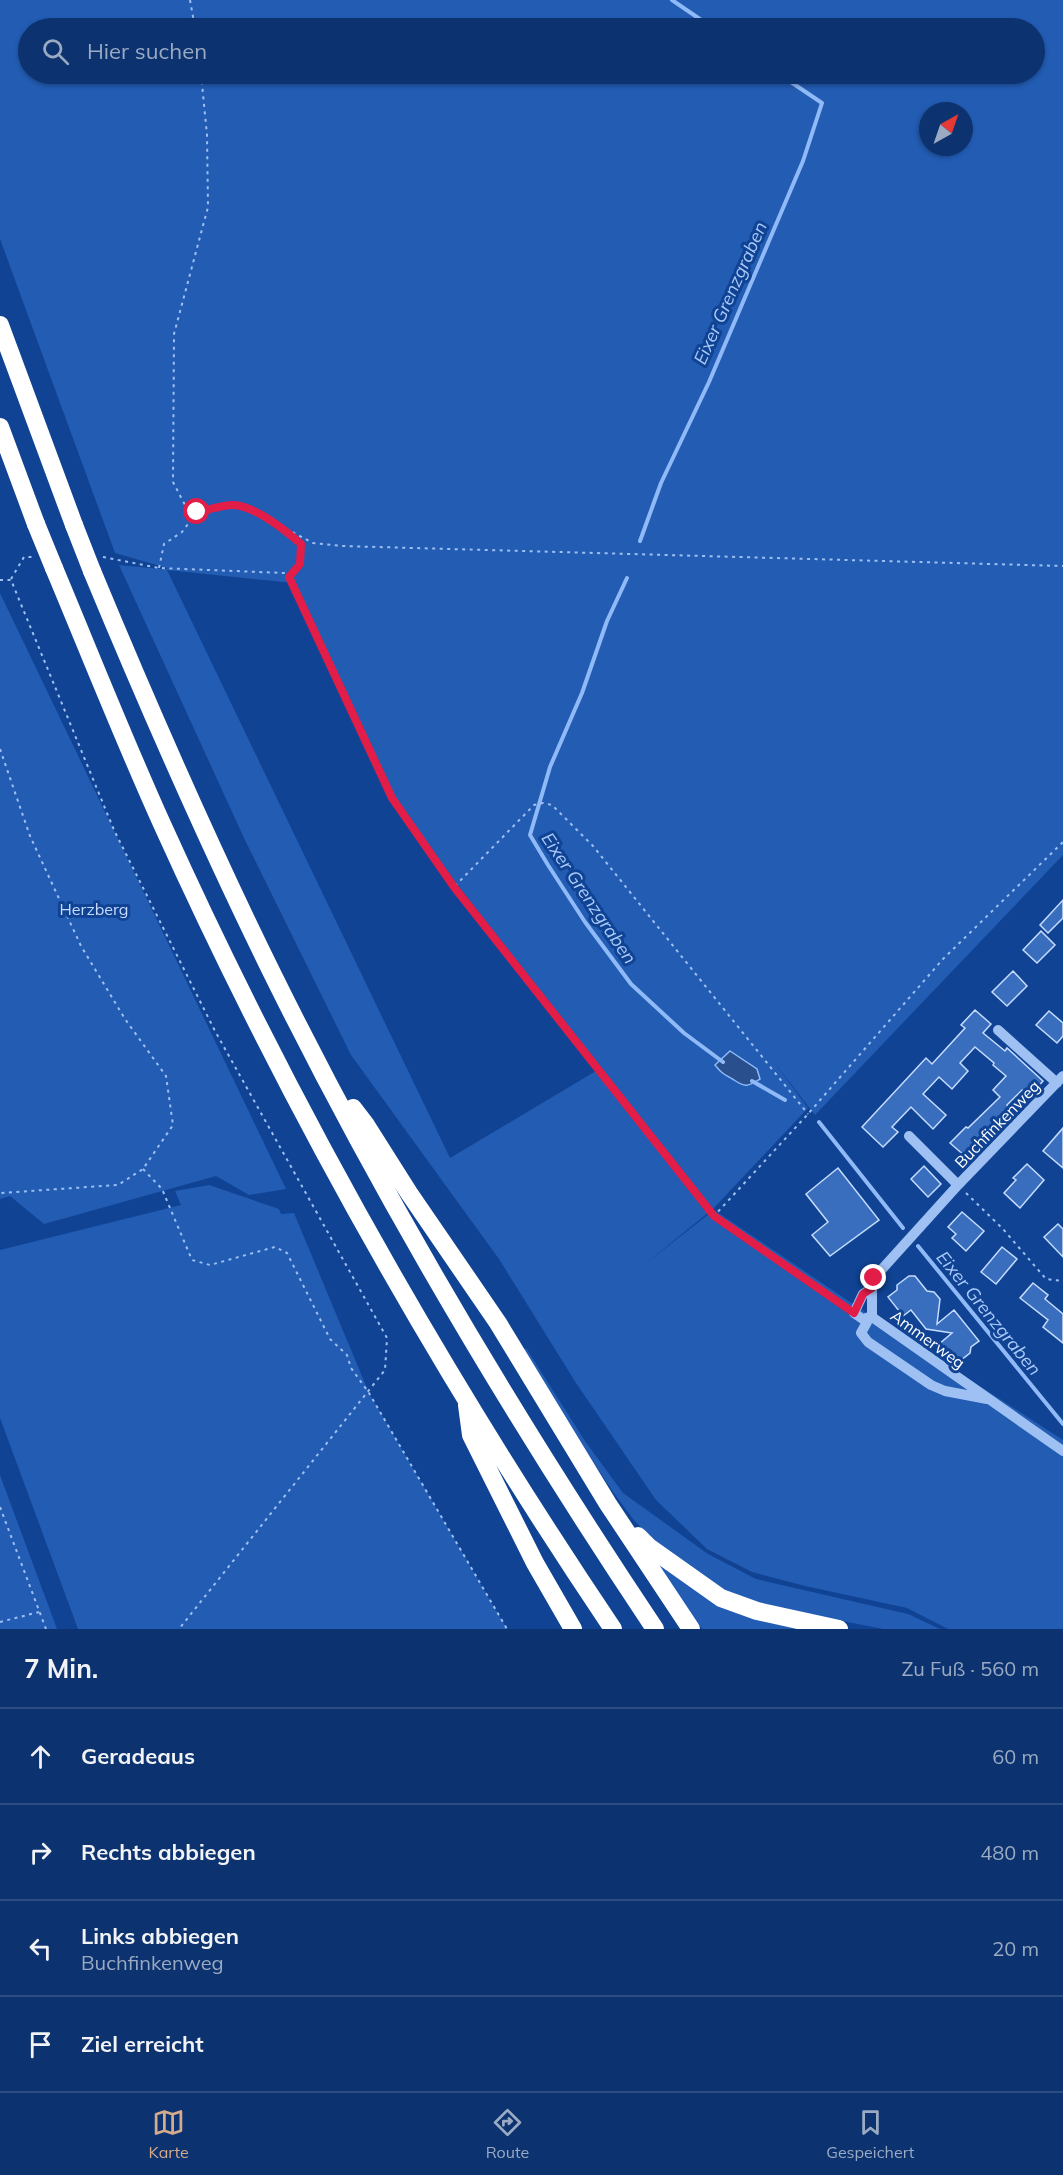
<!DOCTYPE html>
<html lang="de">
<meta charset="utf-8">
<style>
body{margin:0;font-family:Mulish,sans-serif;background:#153a74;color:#f1f3f6}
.compass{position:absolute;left:919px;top:102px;width:54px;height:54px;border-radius:50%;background:#0c326f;box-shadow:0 2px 4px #0004;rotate:40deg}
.stop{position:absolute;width:18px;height:18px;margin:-14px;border:4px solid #e11d48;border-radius:50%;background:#fff}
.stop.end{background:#e11d48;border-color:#fff;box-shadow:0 2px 6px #0008}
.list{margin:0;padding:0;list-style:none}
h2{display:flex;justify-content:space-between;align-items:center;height:78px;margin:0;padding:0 24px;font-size:26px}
h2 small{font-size:20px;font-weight:400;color:#9aaac3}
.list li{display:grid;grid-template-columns:39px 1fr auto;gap:18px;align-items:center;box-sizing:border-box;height:96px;padding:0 24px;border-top:2px solid #2c4d82}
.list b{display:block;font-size:22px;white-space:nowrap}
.list p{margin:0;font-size:20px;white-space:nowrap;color:#9aaac3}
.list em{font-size:20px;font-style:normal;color:#9aaac3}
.icon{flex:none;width:33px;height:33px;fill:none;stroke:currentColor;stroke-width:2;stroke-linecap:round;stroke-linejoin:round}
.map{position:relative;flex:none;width:1063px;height:1629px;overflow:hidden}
.search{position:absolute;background:#0c326f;box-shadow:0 2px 4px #0004;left:18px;right:18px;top:18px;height:66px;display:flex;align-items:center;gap:15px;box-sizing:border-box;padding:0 21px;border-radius:33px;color:#9aaac3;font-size:22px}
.sheet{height:462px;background:#0c326f}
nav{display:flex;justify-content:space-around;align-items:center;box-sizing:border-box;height:84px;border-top:2px solid #2c4d82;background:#0c326f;font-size:16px;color:#9aaac3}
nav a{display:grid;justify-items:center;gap:3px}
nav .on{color:#d6ab8b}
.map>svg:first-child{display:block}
.green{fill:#225cb3;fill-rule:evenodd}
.water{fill:#294f8c;stroke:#8fbaf7;stroke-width:1.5}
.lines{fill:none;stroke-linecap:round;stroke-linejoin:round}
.stream{stroke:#8fbaf7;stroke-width:4}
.building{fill:#396dbd;stroke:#c5dcfe;stroke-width:1.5}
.path{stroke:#9ec0f3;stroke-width:2;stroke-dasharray:3 4.5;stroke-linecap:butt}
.minor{stroke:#9ec0f3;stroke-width:10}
.highway{stroke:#fff;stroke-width:18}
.highway-bridge{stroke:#fff;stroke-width:18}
.route{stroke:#e11d48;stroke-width:8}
.labels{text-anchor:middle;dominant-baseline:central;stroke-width:6;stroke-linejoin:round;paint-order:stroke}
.park-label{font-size:16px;fill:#c5dcfe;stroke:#104394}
.street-label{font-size:16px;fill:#fff;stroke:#104394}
.water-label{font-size:18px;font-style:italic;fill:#aacbfa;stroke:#104394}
</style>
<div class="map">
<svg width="1063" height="1629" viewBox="0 0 1063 1629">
<rect width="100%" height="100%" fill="#104394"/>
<path class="green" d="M0 0H1063V855L815 1115 773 1061 808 1108 713 1209 642 1120 709 1212 645 1264 714 1210 847 1300 1063 1440V1629H948L907 1608 805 1586 752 1572 707 1549 656 1500 576 1383 499 1259 351 1055 244 838 119 565 160 569H167V568L115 553 0 239ZM28 28H1034V74H28ZM928 111H964V147H928ZM167 570 293 583 392 798 459 887 601 1068 450 1158Z
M0 593 286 1189 249 1195 216 1176 44 1224 10 1196 0 1199Z
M209 1185 279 1209 281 1214 294 1213 369 1393 507 1629H78L0 1418V1250L181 1205 175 1191Z
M526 1348 585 1441 623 1493 708 1554 756 1579 908 1614 940 1629H883L787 1610 758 1604 710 1584 657 1545 633 1519 613 1492 521 1351Z
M0 1475 7 1494 57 1629H0Z
M655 1562 687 1582 822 1629H702Z"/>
<path class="water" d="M730 1051 757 1069 760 1079C748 1086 746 1088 734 1080 724 1074 722 1074 715 1065Z"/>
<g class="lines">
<path class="stream" d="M672 0 713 28
M640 541 661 483 709 382 803 161 822 103 779 74
M627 578 607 621 582 693 550 767 530 835 548 865 585 922 631 984 684 1033 723 1062
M752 1081 785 1100
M819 1122 903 1228
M918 1246 1063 1424"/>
</g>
<path class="building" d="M1063 900V918L1048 933 1040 925Z
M1041 931 1055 945 1037 963 1023 950Z
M1013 971 1027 986 1007 1006 992 992Z
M975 1010 991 1024 983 1033 1005 1051 1007 1048 1043 1081 1029 1097 1022 1090 1007 1105 1014 1112 995 1130 992 1128 966 1157 950 1143 966 1127 968 1128 1000 1097 993 1090 1006 1076 993 1065 994 1063 975 1047 960 1063 968 1071 952 1089 939 1077 923 1094 946 1115 933 1129 911 1107 892 1127 898 1132 883 1147 862 1127 926 1058 932 1064 965 1028 961 1025Z
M1049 1011 1063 1023V1036L1057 1043 1036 1025Z
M1063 1128V1168L1043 1151Z
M1027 1164 1044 1180 1020 1208 1004 1193 1016 1180 1013 1178Z
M924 1166 941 1184 928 1197 911 1179Z
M838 1168 879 1220 830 1256 812 1235 828 1222 806 1194Z
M962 1212 984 1231 966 1251 952 1238 956 1234 948 1227Z
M1058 1224 1063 1229V1257L1044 1237Z
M1002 1247 1017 1259 996 1284 981 1272Z
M909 1276H915L927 1291 934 1292 940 1299 937 1324 954 1310 979 1341 971 1347 970 1353 961 1360 938 1345 952 1333 926 1329 911 1310 903 1316 888 1297 897 1290V1285Z
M1033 1283 1048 1295 1045 1299 1063 1314V1343L1043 1327 1048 1320 1020 1298Z"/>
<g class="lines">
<path class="path" d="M190 0 195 28
M201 74 207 135 208 207 174 334 173 482 185 505 197 512 234 505 254 512 313 543 342 546 1063 566
M286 530 301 545 300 564 289 577
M103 557 159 568 284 573 289 577 392 798 454 887 714 1216
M159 568 164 544 182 532 197 512
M11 579 24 557H32
M0 580H11L114 830 215 1031 387 1338 385 1370 179 1629
M0 749 30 836 81 946 125 1019 166 1076 173 1125 143 1169 118 1185 0 1193
M455 886 534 805 543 803 552 805 593 846 808 1114
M143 1169 162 1189 192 1260 210 1265 275 1247 287 1253 330 1339 347 1355 351 1368 369 1393 507 1629
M966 1193 1003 1229 1046 1279 1063 1281
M845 1306 714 1216 808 1114 943 959 1063 842
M0 1507 46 1629
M0 1622 39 1612"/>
<path class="minor" d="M998 1030 1057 1083
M909 1136 958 1185
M872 1288V1317
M867 1322 854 1313 863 1294 872 1288 874 1278 958 1185 1063 1076
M987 1399 945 1391 931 1385 868 1342 861 1333 867 1322 866 1318 872 1317 1063 1451"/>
<path class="highway" d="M0 325 74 525
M0 427 36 524
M54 568C90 654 124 740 162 824 288 1103 442 1375 613 1629
M92 571C148 706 207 841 272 973 384 1200 514 1418 655 1629
M353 1108 366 1125 409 1193 498 1323 608 1504 691 1629
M467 1405 471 1435 535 1563 573 1629
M638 1536 649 1547 721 1598 757 1611 839 1629"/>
<path class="highway-bridge" d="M36 524 54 568
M74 525 92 571"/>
</g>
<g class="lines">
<path class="route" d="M197 512C209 510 224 504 235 505 258 508 285 530 301 544L300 564 289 577 392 798 454 887 714 1216 854 1313 863 1294 872 1288 874 1278"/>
</g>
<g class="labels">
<g class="park-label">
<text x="94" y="909">Herzberg</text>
</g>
<g class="street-label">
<text transform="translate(997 1124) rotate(-46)">Buchfinkenweg</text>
<text transform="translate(928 1339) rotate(36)">Ammerweg</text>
</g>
<g class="water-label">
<text transform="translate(730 293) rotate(-66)">Eixer Grenzgraben</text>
<text transform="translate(589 898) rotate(56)">Eixer Grenzgraben</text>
<text transform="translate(989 1313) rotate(51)">Eixer Grenzgraben</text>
</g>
</g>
</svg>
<svg class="compass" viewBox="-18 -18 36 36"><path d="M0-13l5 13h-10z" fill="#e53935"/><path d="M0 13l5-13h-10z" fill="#9aaac3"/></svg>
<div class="stop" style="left:197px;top:512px"></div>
<div class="stop end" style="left:874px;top:1278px"></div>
<div class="search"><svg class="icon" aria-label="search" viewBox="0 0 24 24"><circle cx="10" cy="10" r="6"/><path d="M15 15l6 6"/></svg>Hier suchen</div>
</div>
<section class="sheet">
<h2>7 Min.<small>Zu Fuß · 560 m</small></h2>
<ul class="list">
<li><svg class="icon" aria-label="ahead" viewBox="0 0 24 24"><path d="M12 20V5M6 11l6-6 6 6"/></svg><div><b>Geradeaus</b></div><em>60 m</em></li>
<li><svg class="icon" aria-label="right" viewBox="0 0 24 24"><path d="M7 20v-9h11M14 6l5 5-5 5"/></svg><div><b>Rechts abbiegen</b></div><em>480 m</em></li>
<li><svg class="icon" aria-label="left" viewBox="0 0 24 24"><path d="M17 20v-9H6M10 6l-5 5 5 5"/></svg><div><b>Links abbiegen</b><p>Buchfinkenweg</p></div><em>20 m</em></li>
<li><svg class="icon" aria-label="arrive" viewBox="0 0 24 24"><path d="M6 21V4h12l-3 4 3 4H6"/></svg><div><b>Ziel erreicht</b></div></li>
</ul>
</section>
<nav>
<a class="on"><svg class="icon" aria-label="map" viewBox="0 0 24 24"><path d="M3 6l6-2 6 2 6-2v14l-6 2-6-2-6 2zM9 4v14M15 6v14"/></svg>Karte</a>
<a><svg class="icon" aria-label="directions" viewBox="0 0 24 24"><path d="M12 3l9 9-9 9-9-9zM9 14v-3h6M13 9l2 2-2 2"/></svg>Route</a>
<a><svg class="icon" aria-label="saved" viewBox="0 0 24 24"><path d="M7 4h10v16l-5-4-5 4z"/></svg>Gespeichert</a>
</nav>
